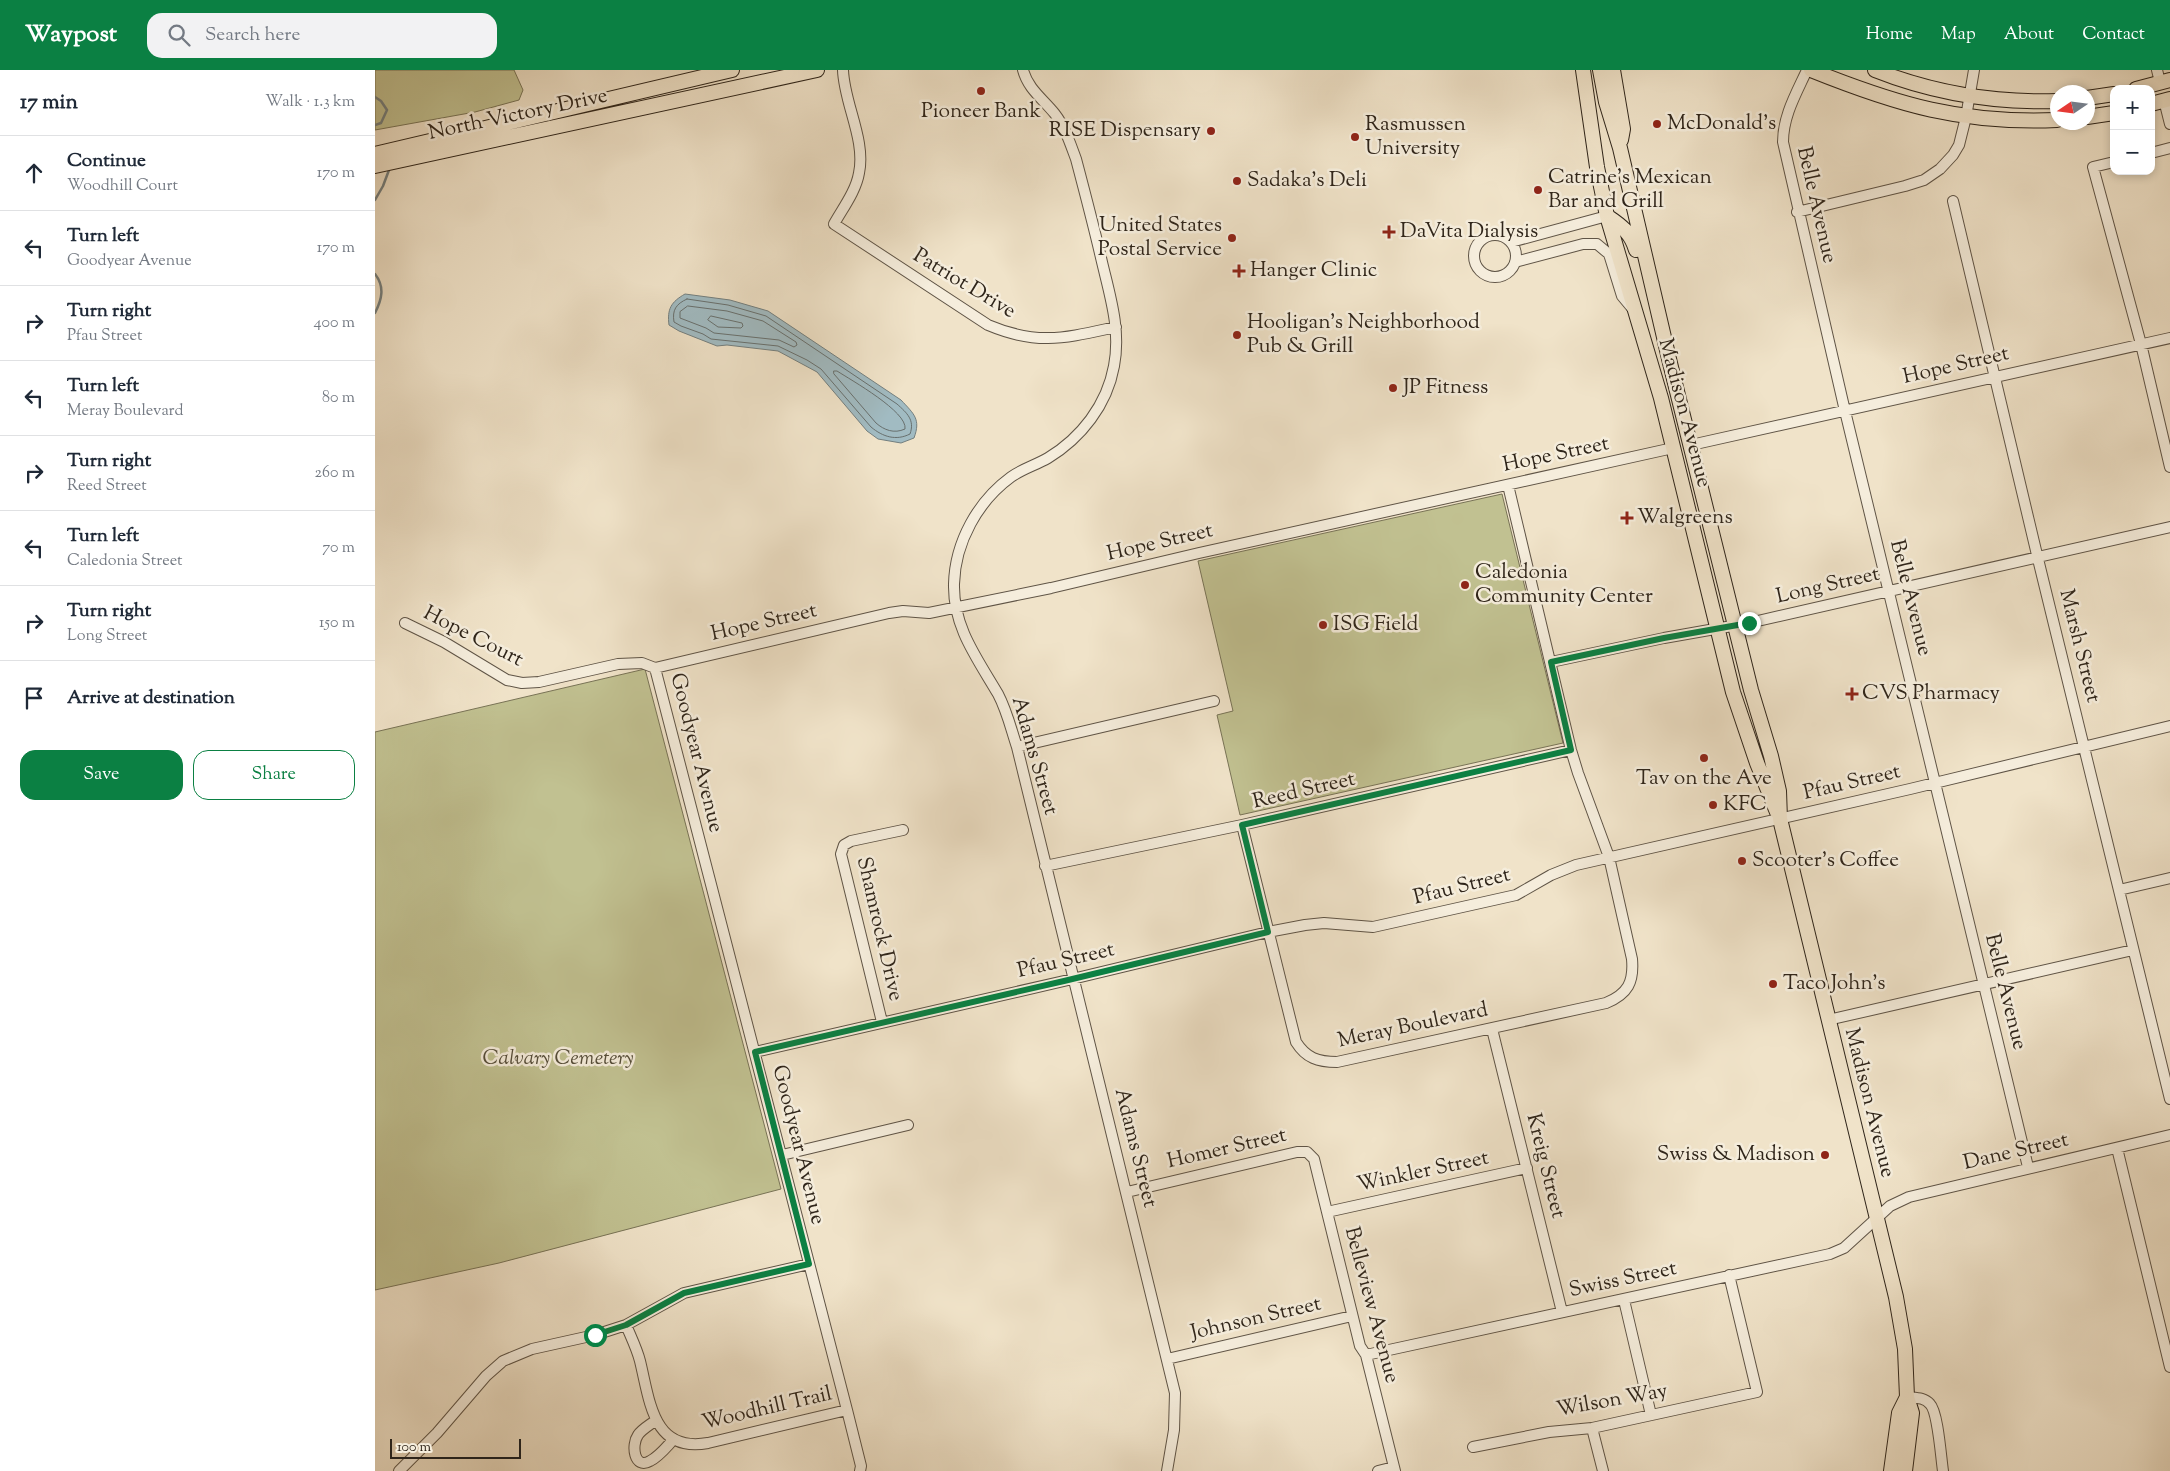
<!DOCTYPE html>
<meta charset="utf-8">
<style>
body{margin:0;font-family:"Sorts Mill Goudy",serif;background:#f2f2f3;color:#1f2937}
.controls{position:absolute;right:15px;top:15px;display:grid;overflow:hidden;border-radius:10px;box-shadow:0 2px 8px #0003}
.controls button{width:45px;height:45px;display:grid;place-items:center;padding:0;border:0;border-bottom:1px solid #e0e1e3;background:#fff;color:#1f2937;font:25px sans-serif}
.compass{position:absolute;left:1675px;top:15px;width:45px;height:45px;border-radius:50%;background:#fff;box-shadow:0 2px 8px #0003;rotate:257deg}
.scale{position:absolute;left:15px;bottom:12px;width:131px;box-sizing:border-box;padding-left:5px;border:2px solid #2f251a;border-top:0;font-size:14px;line-height:18px;white-space:nowrap;color:#2f251a;-webkit-text-stroke:4px #f5eddc;paint-order:stroke}
.stop{position:absolute;width:15px;height:15px;margin:-11px;border:4px solid #0b8043;border-radius:50%;background:#fff}
.stop.end{background:#0b8043;border-color:#fff;box-shadow:0 1px 5px #0008}
.list{margin:0;padding:0;list-style:none}
h2{display:flex;justify-content:space-between;align-items:center;height:65px;margin:0;padding:0 20px;font-size:21px}
h2 small{font-size:16px;font-weight:400;color:#747a83}
.list li{display:grid;grid-template-columns:32px 1fr auto;gap:15px;align-items:center;box-sizing:border-box;height:75px;padding:0 20px;border-top:1px solid #e0e1e3}
.list b{display:block;font-size:19px;white-space:nowrap}
.list p{margin:0;font-size:16px;white-space:nowrap;color:#747a83}
.list em{font-size:16px;font-style:normal;color:#747a83}
.actions{display:flex;gap:10px;padding:15px 20px}
.actions a{flex:1;padding:11px 0;border:1px solid #0b8043;border-radius:15px;text-align:center;font-size:18px;color:#0b8043}
.actions .main{background:#0b8043;color:#fff}
.icon{flex:none;width:28px;height:28px;fill:none;stroke:currentColor;stroke-width:2;stroke-linecap:round;stroke-linejoin:round}
.map{position:relative;flex:none;width:1795px;height:1401px;overflow:hidden}
header{display:flex;align-items:center;gap:30px;box-sizing:border-box;height:70px;padding:0 25px;background:#0b8043;color:#fff}
header strong{font-size:24px}
nav{display:flex;gap:28px;margin-inline-start:auto;font-size:18px}
.search{width:350px;height:45px;background:#f2f2f3;display:flex;align-items:center;gap:12px;box-sizing:border-box;padding:0 18px;border-radius:15px;color:#747a83;font-size:19px}
main{display:flex}
aside{flex:1;background:#fff}
.map>svg:first-child{display:block}
.green{fill:#c1c191;stroke:#787356}
.water{fill:#a1bbc2;stroke:#737f7f}
.lines{fill:none;stroke-linecap:round;stroke-linejoin:round}
.shore{stroke:#68706e;stroke-width:1}
.stream{stroke:#737f7f;stroke-width:2.5}
.minor-casing{stroke:#5f5446;stroke-width:12}
.major-casing{stroke:#2f251a;stroke-width:16}
.minor{stroke:#f5eddc;stroke-width:10}
.major{stroke:#f0e3c9;stroke-width:14}
.route{stroke:#0b8043;stroke-width:6}
.poi-dot{fill:#8f2418;stroke:#f5eddc;stroke-width:2}
.labels{text-anchor:middle;dominant-baseline:central;stroke-width:5;stroke-linejoin:round;paint-order:stroke}
.poi-label{font-size:21px;fill:#2f251a;stroke:#f5eddc;text-anchor:start}
.street-label{font-size:21px;fill:#2f251a;stroke:#f5eddc}
.park-label{font-size:21px;font-style:italic;fill:#544c38;stroke:#f5eddc}
</style>
<header>
<strong>Waypost</strong>
<div class="search"><svg class="icon" aria-label="search" viewBox="0 0 24 24"><circle cx="10" cy="10" r="6"/><path d="M15 15l6 6"/></svg>Search here</div>
<nav><a>Home</a><a>Map</a><a>About</a><a>Contact</a></nav>
</header>
<main>
<aside>
<h2>17 min<small>Walk · 1.3 km</small></h2>
<ul class="list">
<li><svg class="icon" aria-label="ahead" viewBox="0 0 24 24"><path d="M12 20V5M6 11l6-6 6 6"/></svg><div><b>Continue</b><p>Woodhill Court</p></div><em>170 m</em></li>
<li><svg class="icon" aria-label="left" viewBox="0 0 24 24"><path d="M17 20v-9H6M10 6l-5 5 5 5"/></svg><div><b>Turn left</b><p>Goodyear Avenue</p></div><em>170 m</em></li>
<li><svg class="icon" aria-label="right" viewBox="0 0 24 24"><path d="M7 20v-9h11M14 6l5 5-5 5"/></svg><div><b>Turn right</b><p>Pfau Street</p></div><em>400 m</em></li>
<li><svg class="icon" aria-label="left" viewBox="0 0 24 24"><path d="M17 20v-9H6M10 6l-5 5 5 5"/></svg><div><b>Turn left</b><p>Meray Boulevard</p></div><em>80 m</em></li>
<li><svg class="icon" aria-label="right" viewBox="0 0 24 24"><path d="M7 20v-9h11M14 6l5 5-5 5"/></svg><div><b>Turn right</b><p>Reed Street</p></div><em>260 m</em></li>
<li><svg class="icon" aria-label="left" viewBox="0 0 24 24"><path d="M17 20v-9H6M10 6l-5 5 5 5"/></svg><div><b>Turn left</b><p>Caledonia Street</p></div><em>70 m</em></li>
<li><svg class="icon" aria-label="right" viewBox="0 0 24 24"><path d="M7 20v-9h11M14 6l5 5-5 5"/></svg><div><b>Turn right</b><p>Long Street</p></div><em>150 m</em></li>
<li><svg class="icon" aria-label="arrive" viewBox="0 0 24 24"><path d="M6 21V4h12l-3 4 3 4H6"/></svg><div><b>Arrive at destination</b></div></li>
</ul>
<div class="actions"><a class="main">Save</a><a>Share</a></div>
</aside>
<div class="map">
<svg width="1795" height="1401" viewBox="0 0 1795 1401">
<rect width="100%" height="100%" fill="#f0e3c9"/>
<filter id="stains"><feTurbulence type="fractalNoise" baseFrequency=".004" numOctaves="4"/><feColorMatrix values="0 0 0 0 .2 0 0 0 0 .09 0 0 0 0 .02 0 0 0 .5 -.17"/></filter>
<radialGradient id="worn" r=".72"><stop offset=".6" stop-color="#630" stop-opacity="0"/><stop offset="1" stop-color="#630" stop-opacity=".3"/></radialGradient>
<path class="green" d="M0 0H139L148 20 144 30 100 42 0 60Z
M1127 424 1188 673 865 745 842 645 858 641 823 491Z
M270 599 406 1119 124 1193 0 1220V662Z"/>
<path class="water" d="M310 224 355 230 393 241 526 330C539 344 546 349 539 368L526 373 503 369 492 361 442 302 403 281 352 275 342 276 304 261 294 255C292 239 296 232 310 224Z"/>
<g class="lines">
<path class="shore" d="M312 229 353 235 391 246 522 334C532 343 540 350 535 364 521 371 508 367 496 357L446 299 432 290 403 276 336 269 328 264 306 256 299 252C297 240 301 234 312 229Z
M313 236 352 241 388 251 421 272 422 275 419 277 404 270 339 263 331 258 305 248V242Z
M336 246 367 253 368 256 366 258 343 257 333 250Z
M459 301H462C476 310 533 342 530 359 519 364 509 360 501 353L459 304Z"/>
<path class="stream" d="M0 27 6 31 12 40 6 53 0 55
M0 130 8 116 14 100
M0 204C10 217 7 229 0 243"/>
<g class="minor-casing">
<path id="minor" d="M468 0C469 33 491 70 484 103 481 121 468 138 459 154L613 255C663 276 690 268 741 257
M648 0C653 19 668 29 680 44 690 57 695 73 701 89 710 123 719 157 727 192 735 226 746 260 739 296 732 335 706 368 673 388 661 395 647 399 636 407 603 431 580 472 579 514 578 557 602 588 623 624 632 641 636 659 642 677L800 1323 799 1360 792 1401
M1432 0C1421 24 1408 46 1408 72L1470 341 1653 1097
M1782 0 1785 12
M1789 30 1795 54
M1776 83 1795 78
M1739 92 1718 97 1766 274 1795 397
M1578 131 1663 489 1795 1029
M1422 142 1530 116 1549 110 1565 99 1578 85 1584 75 1591 47 1599 0
M1099 186a21 21 0 1 1 42 0a21 21 0 1 1-42 0Z
M1136 172 1232 146
M1140 192 1208 174H1222L1234 184 1247 226 1257 238
M1316 375 1795 268
M30 553 69 572 132 610 147 613 164 612 243 594 267 593 280 598 472 1340 486 1396 485 1401
M1176 592 1289 568 1374 553 1795 457
M280 598 514 543 528 541 554 543 676 518 824 483 1298 378
M642 677 839 631
M867 755 921 972C931 988 943 992 962 992L1231 933C1253 924 1259 912 1257 889L1234 787 1203 703 1196 680 1133 415
M670 796 867 755 1196 680
M1744 820 1795 808
M1453 950 1758 880
M507 952 466 784 469 775 476 771 528 760
M1117 959 1187 1242
M380 982 689 911 893 862 930 855 949 853 998 857 1141 825 1176 805 1201 795 1535 719 1795 656
M1742 1078 1795 1297
M407 1085 533 1055
M752 1122 922 1082H932L939 1089 985 1276 991 1285 1020 1401
M952 1142 1152 1098
M1249 1230 1276 1345
M251 1255C256 1267 262 1279 265 1291 275 1332 278 1383 333 1373L472 1340
M991 1285 1455 1184 1469 1178 1515 1136 1534 1127 1795 1065
M792 1289 977 1246
M1532 1327C1540 1328 1549 1327 1555 1334 1563 1342 1566 1388 1568 1401
M281 1350C275 1355 267 1359 263 1365 256 1375 259 1400 275 1391 285 1386 292 1376 299 1369
M1217 1358 1228 1401
M1098 1377 1174 1362 1217 1358 1382 1322 1354 1205
M24 1401 62 1363 111 1306 128 1291 157 1279 220 1265 251 1255 309 1223 434 1194
M1003 1401 1019 1397"/>
</g>
<g class="major-casing">
<path id="major" d="M1208 0 1222 97 1232 146 1286 328 1358 622 1382 693 1402 742
M1225 0 1231 32 1245 78 1295 293 1376 620 1396 686 1404 721 1405 749 1521 1227 1530 1279 1532 1327 1537 1343 1530 1401
M1238 0 1248 59 1246 70
M1436 0C1523 35 1587 54 1682 50
M1500 0C1558 23 1620 33 1682 31
M1761 19 1795 10
M1712 28 1739 24
M1776 34 1795 29
M1712 47 1739 43
M0 84 357 0
M0 96 442 0
M1232 146C1247 156 1256 163 1261 180
M1516 1401 1524 1343 1532 1327"/>
</g>
<use href="#minor" class="minor"/>
<use href="#major" class="major"/>
</g>
<g class="lines">
<path class="route" d="M220 1265 251 1255 309 1223 434 1194 380 982 689 911 893 862 867 755 1196 680 1176 592 1289 568 1374 553"/>
</g>
<g class="poi-dot">
<circle cx="606" cy="21" r="5"/>
<circle cx="1282" cy="54" r="5"/>
<circle cx="836" cy="61" r="5"/>
<circle cx="980" cy="67" r="5"/>
<circle cx="862" cy="111" r="5"/>
<circle cx="1163" cy="120" r="5"/>
<path d="M1011.5 154.5h5v5h5v5h-5v5h-5v-5h-5v-5h5z"/>
<circle cx="857" cy="168" r="5"/>
<path d="M861.5 193.5h5v5h5v5h-5v5h-5v-5h-5v-5h5z"/>
<circle cx="862" cy="265" r="5"/>
<circle cx="1018" cy="318" r="5"/>
<path d="M1249.5 440.5h5v5h5v5h-5v5h-5v-5h-5v-5h5z"/>
<circle cx="1090" cy="515" r="5"/>
<circle cx="948" cy="555" r="5"/>
<path d="M1474.5 616.5h5v5h5v5h-5v5h-5v-5h-5v-5h5z"/>
<circle cx="1329" cy="688" r="5"/>
<circle cx="1338" cy="735" r="5"/>
<circle cx="1367" cy="791" r="5"/>
<circle cx="1398" cy="914" r="5"/>
<circle cx="1450" cy="1085" r="5"/>
</g>
<g class="labels">
<g class="poi-label">
<text x="606" y="42" text-anchor="middle">Pioneer Bank</text>
<text x="1292" y="54">McDonald's</text>
<text x="990" y="55">Rasmussen<tspan x="990" dy="24">University</tspan></text>
<text x="826" y="61" text-anchor="end">RISE Dispensary</text>
<text x="1173" y="108">Catrine's Mexican<tspan x="1173" dy="24">Bar and Grill</tspan></text>
<text x="872" y="111">Sadaka's Deli</text>
<text x="847" y="156" text-anchor="end">United States<tspan x="847" dy="24">Postal Service</tspan></text>
<text x="1025" y="162">DaVita Dialysis</text>
<text x="875" y="201">Hanger Clinic</text>
<text x="872" y="253">Hooligan's Neighborhood<tspan x="872" dy="24">Pub &amp; Grill</tspan></text>
<text x="1028" y="318">JP Fitness</text>
<text x="1262" y="448">Walgreens</text>
<text x="1100" y="503">Caledonia<tspan x="1100" dy="24">Community Center</tspan></text>
<text x="958" y="555">ISG Field</text>
<text x="1487" y="624">CVS Pharmacy</text>
<text x="1329" y="709" text-anchor="middle">Tav on the Ave</text>
<text x="1348" y="735">KFC</text>
<text x="1377" y="791">Scooter's Coffee</text>
<text x="1408" y="914">Taco John's</text>
<text x="1440" y="1085" text-anchor="end">Swiss &amp; Madison</text>
</g>
<g class="street-label">
<text transform="translate(143 45) rotate(-12)">North Victory Drive</text>
<text transform="translate(1441 135) rotate(77)">Belle Avenue</text>
<text transform="translate(589 214) rotate(31)">Patriot Drive</text>
<text transform="translate(1581 296) rotate(-13)">Hope Street</text>
<text transform="translate(1309 343) rotate(75)">Madison Avenue</text>
<text transform="translate(1181 385) rotate(-12)">Hope Street</text>
<text transform="translate(785 473) rotate(-13)">Hope Street</text>
<text transform="translate(1453 516) rotate(-13)">Long Street</text>
<text transform="translate(1535 528) rotate(76)">Belle Avenue</text>
<text transform="translate(389 553) rotate(-13)">Hope Street</text>
<text transform="translate(98 567) rotate(27)">Hope Court</text>
<text transform="translate(1704 576) rotate(76)">Marsh Street</text>
<text transform="translate(321 683) rotate(76)">Goodyear Avenue</text>
<text transform="translate(659 686) rotate(74)">Adams Street</text>
<text transform="translate(1477 713) rotate(-13)">Pfau Street</text>
<text transform="translate(929 721) rotate(-13)">Reed Street</text>
<text transform="translate(1087 817) rotate(-14)">Pfau Street</text>
<text transform="translate(504 859) rotate(77)">Shamrock Drive</text>
<text transform="translate(691 891) rotate(-13)">Pfau Street</text>
<text transform="translate(1630 922) rotate(76)">Belle Avenue</text>
<text transform="translate(1038 956) rotate(-12)">Meray Boulevard</text>
<text transform="translate(1494 1033) rotate(76)">Madison Avenue</text>
<text transform="translate(423 1075) rotate(76)">Goodyear Avenue</text>
<text transform="translate(760 1078) rotate(76)">Adams Street</text>
<text transform="translate(852 1079) rotate(-13)">Homer Street</text>
<text transform="translate(1641 1082) rotate(-13)">Dane Street</text>
<text transform="translate(1170 1096) rotate(76)">Kreig Street</text>
<text transform="translate(1048 1102) rotate(-12)">Winkler Street</text>
<text transform="translate(1248 1210) rotate(-12)">Swiss Street</text>
<text transform="translate(996 1235) rotate(75)">Belleview Avenue</text>
<text transform="translate(881 1249) rotate(-13)">Johnson Street</text>
<text transform="translate(1237 1331) rotate(-10)">Wilson Way</text>
<text transform="translate(392 1339) rotate(-13)">Woodhill Trail</text>
</g>
<g class="park-label">
<text x="183" y="989">Calvary Cemetery</text>
</g>
</g>
<rect width="100%" height="100%" filter="url(#stains)"/>
<rect width="100%" height="100%" fill="url(#worn)"/>
</svg>
<div class="controls">
<button>+</button>
<button>−</button>
</div>
<svg class="compass" viewBox="-18 -18 36 36"><path d="M0-13l5 13h-10z" fill="#e53935"/><path d="M0 13l5-13h-10z" fill="#747a83"/></svg>
<div class="scale">100 m</div>
<div class="stop" style="left:220px;top:1265px"></div>
<div class="stop end" style="left:1374px;top:553px"></div>
</div>
</main>
